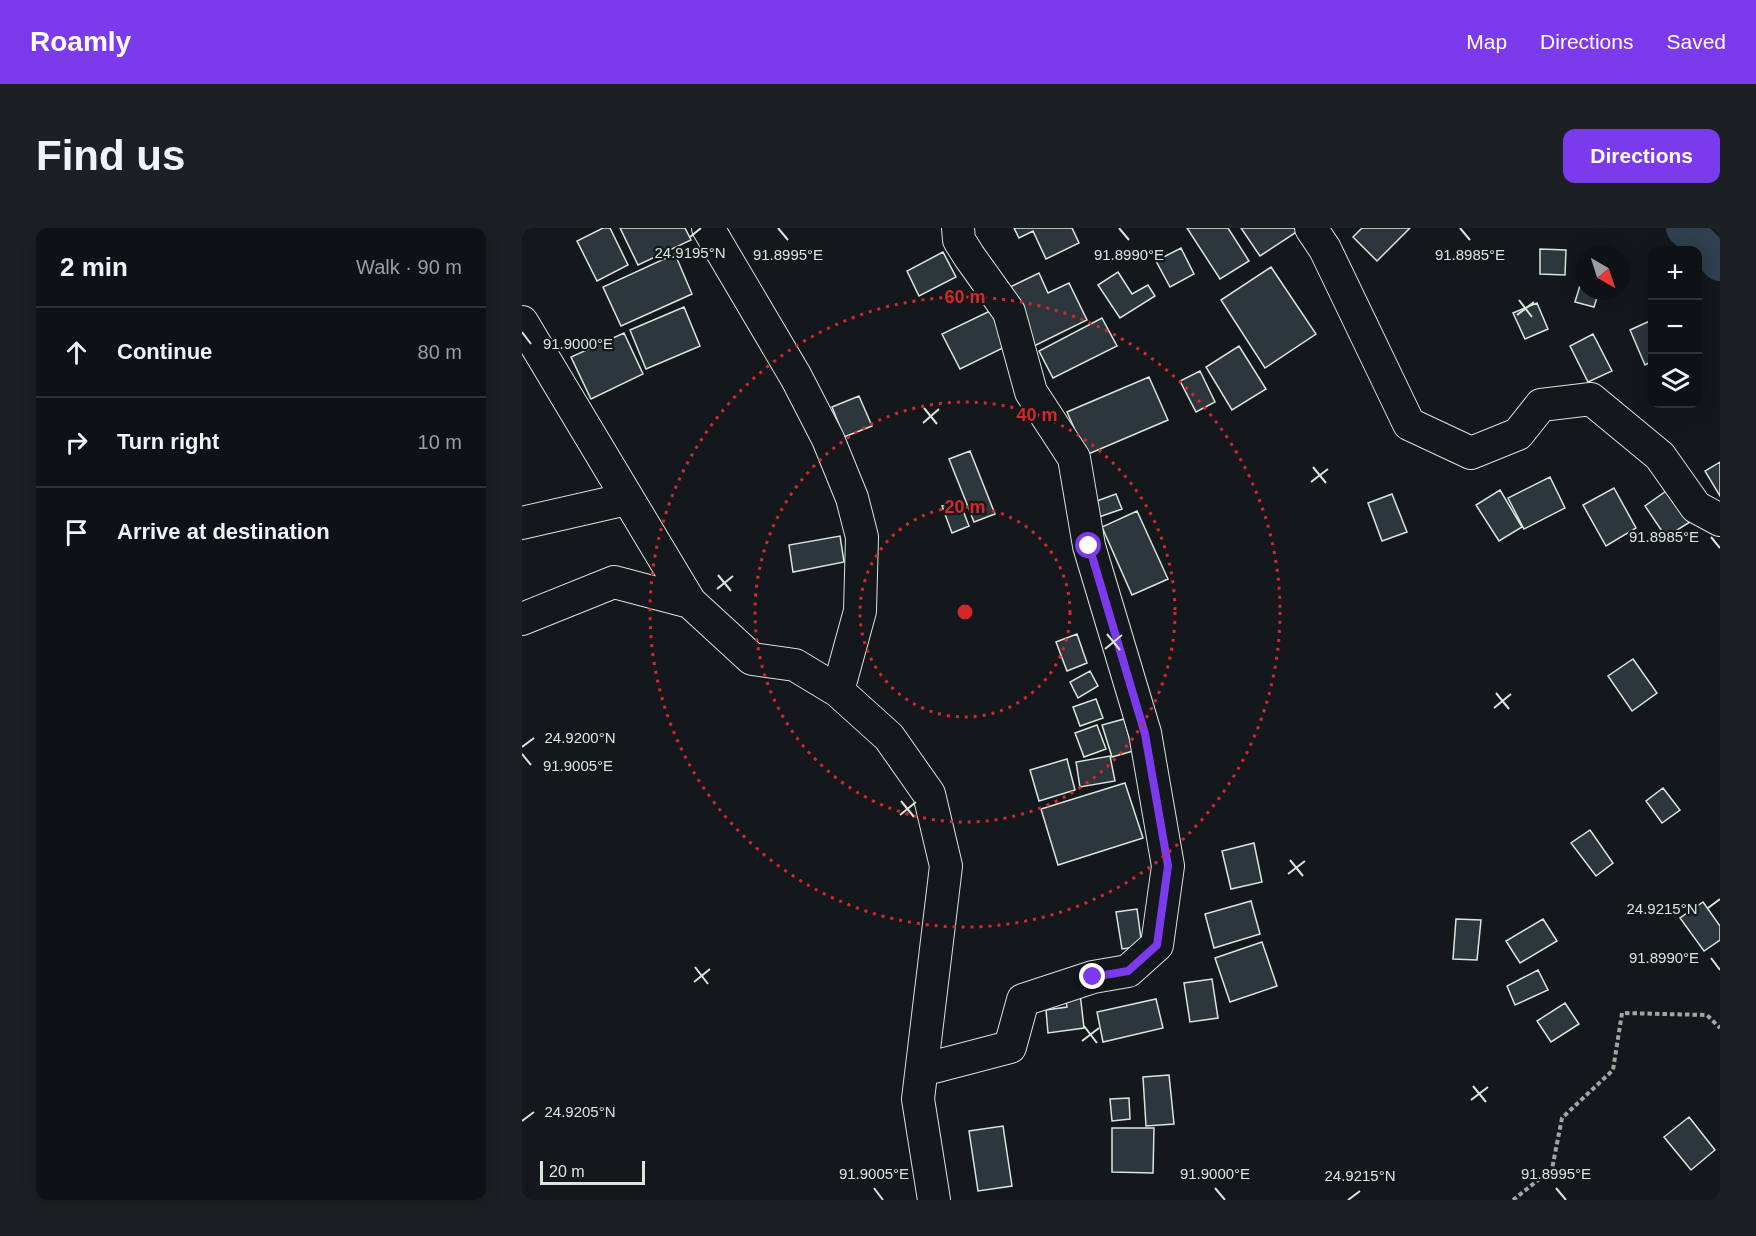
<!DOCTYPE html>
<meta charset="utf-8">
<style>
body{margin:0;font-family:Helvetica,sans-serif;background:#1d2022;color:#f1f3f6}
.controls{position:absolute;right:18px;top:18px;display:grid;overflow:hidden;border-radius:12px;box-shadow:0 3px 15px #0003}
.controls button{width:54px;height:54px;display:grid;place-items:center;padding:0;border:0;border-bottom:2px solid #2f3234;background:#0f1215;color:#f1f3f6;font:30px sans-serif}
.compass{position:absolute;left:1054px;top:18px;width:54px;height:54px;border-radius:50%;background:#0f1215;box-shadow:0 3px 15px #0003;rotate:141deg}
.scale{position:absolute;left:18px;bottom:15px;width:105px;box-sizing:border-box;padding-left:6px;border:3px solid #d8e6dc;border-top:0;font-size:16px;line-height:21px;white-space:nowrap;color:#d8e6dc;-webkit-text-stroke:4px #14181c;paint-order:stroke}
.stop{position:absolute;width:18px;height:18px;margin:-14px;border:4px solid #7c3aed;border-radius:50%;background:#fff}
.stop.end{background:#7c3aed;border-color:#fff;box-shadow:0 2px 6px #0008}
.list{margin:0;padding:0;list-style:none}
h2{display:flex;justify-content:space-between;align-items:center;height:78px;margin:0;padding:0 24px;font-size:26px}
h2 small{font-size:20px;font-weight:400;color:#9b9ea0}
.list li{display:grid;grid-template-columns:39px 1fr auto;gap:18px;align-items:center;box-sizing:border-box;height:90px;padding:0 24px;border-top:2px solid #2f3234}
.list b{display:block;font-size:22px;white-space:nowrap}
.list em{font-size:20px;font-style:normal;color:#9b9ea0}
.icon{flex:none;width:33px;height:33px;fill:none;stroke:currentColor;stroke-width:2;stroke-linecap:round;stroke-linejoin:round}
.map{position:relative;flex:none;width:1198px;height:972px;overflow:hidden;border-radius:12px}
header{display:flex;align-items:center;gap:36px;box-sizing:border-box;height:84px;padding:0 30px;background:#7c3aed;color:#fff}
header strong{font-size:28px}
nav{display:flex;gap:33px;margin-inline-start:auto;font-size:21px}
.intro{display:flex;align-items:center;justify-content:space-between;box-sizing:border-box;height:144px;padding:0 36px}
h1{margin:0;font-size:42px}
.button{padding:15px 27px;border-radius:12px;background:#7c3aed;color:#fff;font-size:21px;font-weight:700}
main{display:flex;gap:36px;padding:0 36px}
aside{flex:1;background:#0f1215;border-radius:12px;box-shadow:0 3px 15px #0003}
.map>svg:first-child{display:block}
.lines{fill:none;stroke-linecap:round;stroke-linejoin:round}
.canal{stroke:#2f3f4d;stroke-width:36}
.building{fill:#2c363c;stroke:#d8e6dc;stroke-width:1.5}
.minor-casing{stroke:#d8e6dc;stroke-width:34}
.path{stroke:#9da8a2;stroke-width:4;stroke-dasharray:4.5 3;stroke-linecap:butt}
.minor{stroke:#14181c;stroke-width:32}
.route{stroke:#7c3aed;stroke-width:8}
.ticks{fill:none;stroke:#d8e6dc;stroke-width:2}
.ring{fill:none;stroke:#d62828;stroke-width:3;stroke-dasharray:3 6}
.ticks-label{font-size:15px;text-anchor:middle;fill:#d8e6dc;stroke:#14181c;stroke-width:4.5;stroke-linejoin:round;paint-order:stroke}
.centre{fill:#d62828;stroke:#14181c;stroke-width:3}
.ring-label{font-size:18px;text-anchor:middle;font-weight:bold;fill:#d62828;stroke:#14181c;stroke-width:4.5;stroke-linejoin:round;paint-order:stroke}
</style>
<header>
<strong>Roamly</strong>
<nav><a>Map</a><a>Directions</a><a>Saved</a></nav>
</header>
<div class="intro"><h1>Find us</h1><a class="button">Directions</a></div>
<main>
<aside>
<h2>2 min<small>Walk · 90 m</small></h2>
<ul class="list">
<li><svg class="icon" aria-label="ahead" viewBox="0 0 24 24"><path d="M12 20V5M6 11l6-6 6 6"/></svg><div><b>Continue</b></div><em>80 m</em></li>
<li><svg class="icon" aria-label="right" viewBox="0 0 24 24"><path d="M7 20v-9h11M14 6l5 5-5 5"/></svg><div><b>Turn right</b></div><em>10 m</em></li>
<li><svg class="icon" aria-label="arrive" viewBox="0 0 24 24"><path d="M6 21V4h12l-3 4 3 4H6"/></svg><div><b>Arrive at destination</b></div></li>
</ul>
</aside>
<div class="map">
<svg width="1198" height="972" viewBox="0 0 1198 972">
<rect width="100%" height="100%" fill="#14181c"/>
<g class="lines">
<path class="canal" d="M1162 0 1198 35"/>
</g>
<path class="building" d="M81 0H88L106 37 75 53 55 13Z
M98 0H163L169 12 116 37Z
M492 0H550L557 15 524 31 511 3 497 10Z
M665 0H706L727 33 698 51Z
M719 0H774L776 3 738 28Z
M840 0H888L855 33 831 9Z
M659 20 672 46 648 59 634 33Z
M1018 21 1044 22 1043 47 1018 46Z
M421 24 434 49 397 68 385 43Z
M153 26 170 66 99 98 81 59Z
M749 39 794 106 743 140 699 72Z
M1063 41V63H1077L1072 79 1053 74Z
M596 44 610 66 626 57 633 68 598 90 576 57Z
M517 45 526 65 547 55 565 92 510 119 482 62Z
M1015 75 1026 101 1003 111 991 85Z
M162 79 178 118 124 141 108 102Z
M470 82 487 117 438 141 420 106Z
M580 90 595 118 531 150 517 123Z
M1130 92V133L1123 137 1108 102Z
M102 105 121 146 69 171 49 129Z
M1071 106 1090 143 1066 154 1048 118Z
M717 118 744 161 710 182 684 139Z
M678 143 693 174 674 184 658 153Z
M627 149 646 192 564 227 545 184Z
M337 168 350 198 322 209 310 179Z
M448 223 473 286 452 294 427 231Z
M1198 234V268L1183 243Z
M1028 249 1043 280 1002 301 986 270Z
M1092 260 1114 300 1084 318 1061 277Z
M1147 261 1168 294 1144 309 1123 278Z
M978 262 1000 299 977 313 954 277Z
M594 266 600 281 577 289 572 274Z
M870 266 885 304 860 313 846 275Z
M437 272 447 298 430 305 420 278Z
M615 283 646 351 610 367 580 299Z
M318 308 322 334 271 344 267 317Z
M555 406 565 435 545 443 534 414Z
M1111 431 1135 465 1110 483 1086 448Z
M568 443 576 458 556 470 548 454Z
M574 471 581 490 558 498 551 479Z
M602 491 611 523 590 529 580 497Z
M575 497 584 521 562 529 553 505Z
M588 528 593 553 558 559 554 534Z
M545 531 553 562 517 573 508 542Z
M603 555 621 610 536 637 519 581Z
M1141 560 1158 582 1140 595 1124 573Z
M1068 602 1091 635 1074 648 1049 615Z
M732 615 740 654 709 661 700 623Z
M729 673 738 706 692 720 683 686Z
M1181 674 1198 698V712L1182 723 1158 690Z
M615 681 620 718 600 721 594 684Z
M934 691 959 692 955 732 931 731Z
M1021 691 1035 713 998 735 984 713Z
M740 714 755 758 708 774 693 730Z
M1016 742 1026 762 993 777 985 758Z
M690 751 696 790 668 794 662 755Z
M558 765 562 800 526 805 524 782 545 779 543 767Z
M634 771 641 800 581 814 575 784Z
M1043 775 1057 796 1029 814 1015 793Z
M647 847 652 896 624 898 621 849Z
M607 870 608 891 590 893 588 871Z
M1167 889 1193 922 1169 942 1142 909Z
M481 898 490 958 456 963 447 903Z
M590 900H632L631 945 590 944Z"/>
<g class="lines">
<g class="minor-casing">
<path id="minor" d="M186 0 274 149 306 211 330 270 340 309 338 383 316 463
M789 0 803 21 887 196 949 225 996 206 1019 177 1069 171 1138 228 1174 279 1198 292
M0 94 168 374
M0 295 105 271
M0 391 92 354 168 374 230 431 273 437 316 463 367 509 407 566 424 638 396 871 412 972
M400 842 488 819 501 772 571 749 606 743 635 717 646 638 623 505 567 318 552 230 509 164 487 84 447 28 437 12 436 0"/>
</g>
<path class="path" d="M991 972 1030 941 1040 890 1091 842 1100 785 1185 787 1198 800"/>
<use href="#minor" class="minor"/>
</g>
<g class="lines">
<path class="route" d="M567 318 623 506 646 638 635 717 606 743 571 749"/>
</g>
<path class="ticks" d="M256 0 266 12M597 0 607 12M938 0 948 12M168 9 179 0M997 72 1010 89M995 87 1012 74M0 104 9 116M402 180 415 196M401 195 417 181M791 239 804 255M789 254 806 241M1189 309 1198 320M196 347 209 363M195 361 211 348M585 406 598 422M583 421 600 407M974 465 987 481M972 480 989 466M0 519 12 510M0 526 9 537M379 573 392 589M378 587 394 574M768 632 781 648M766 646 783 633M1186 680 1198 671M1189 730 1198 742M173 739 186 756M172 754 188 741M562 798 575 815M560 813 577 800M951 858 964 874M949 872 966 859M0 893 12 884M352 960 361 972M693 960 703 972M1034 960 1044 972M826 972 838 963"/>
<g class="ring">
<circle cx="443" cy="384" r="105"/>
<circle cx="443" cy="384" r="210"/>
<circle cx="443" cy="384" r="315"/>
</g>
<g class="ticks-label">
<text x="168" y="30">24.9195°N</text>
<text x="607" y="32">91.8990°E</text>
<text x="948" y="32">91.8985°E</text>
<text x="266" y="32">91.8995°E</text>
<text x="56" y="121">91.9000°E</text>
<text x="1142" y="314">91.8985°E</text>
<text x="58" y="515">24.9200°N</text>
<text x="56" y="543">91.9005°E</text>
<text x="1140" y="686">24.9215°N</text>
<text x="1142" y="735">91.8990°E</text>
<text x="58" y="889">24.9205°N</text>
<text x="352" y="951">91.9005°E</text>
<text x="693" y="951">91.9000°E</text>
<text x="1034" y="951">91.8995°E</text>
<text x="838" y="953">24.9215°N</text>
</g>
<circle cx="443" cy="384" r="9" class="centre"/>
<g class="ring-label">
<text x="443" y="75">60 m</text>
<text x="515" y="193">40 m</text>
<text x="443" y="285">20 m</text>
</g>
</svg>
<div class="controls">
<button>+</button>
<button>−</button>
<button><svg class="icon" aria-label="layers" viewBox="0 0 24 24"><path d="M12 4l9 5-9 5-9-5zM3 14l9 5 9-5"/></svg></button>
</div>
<svg class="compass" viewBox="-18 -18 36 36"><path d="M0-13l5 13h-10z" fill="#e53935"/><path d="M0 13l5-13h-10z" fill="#9b9ea0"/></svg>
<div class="scale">20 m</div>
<div class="stop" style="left:567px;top:318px"></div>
<div class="stop end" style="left:571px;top:749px"></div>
</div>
</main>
